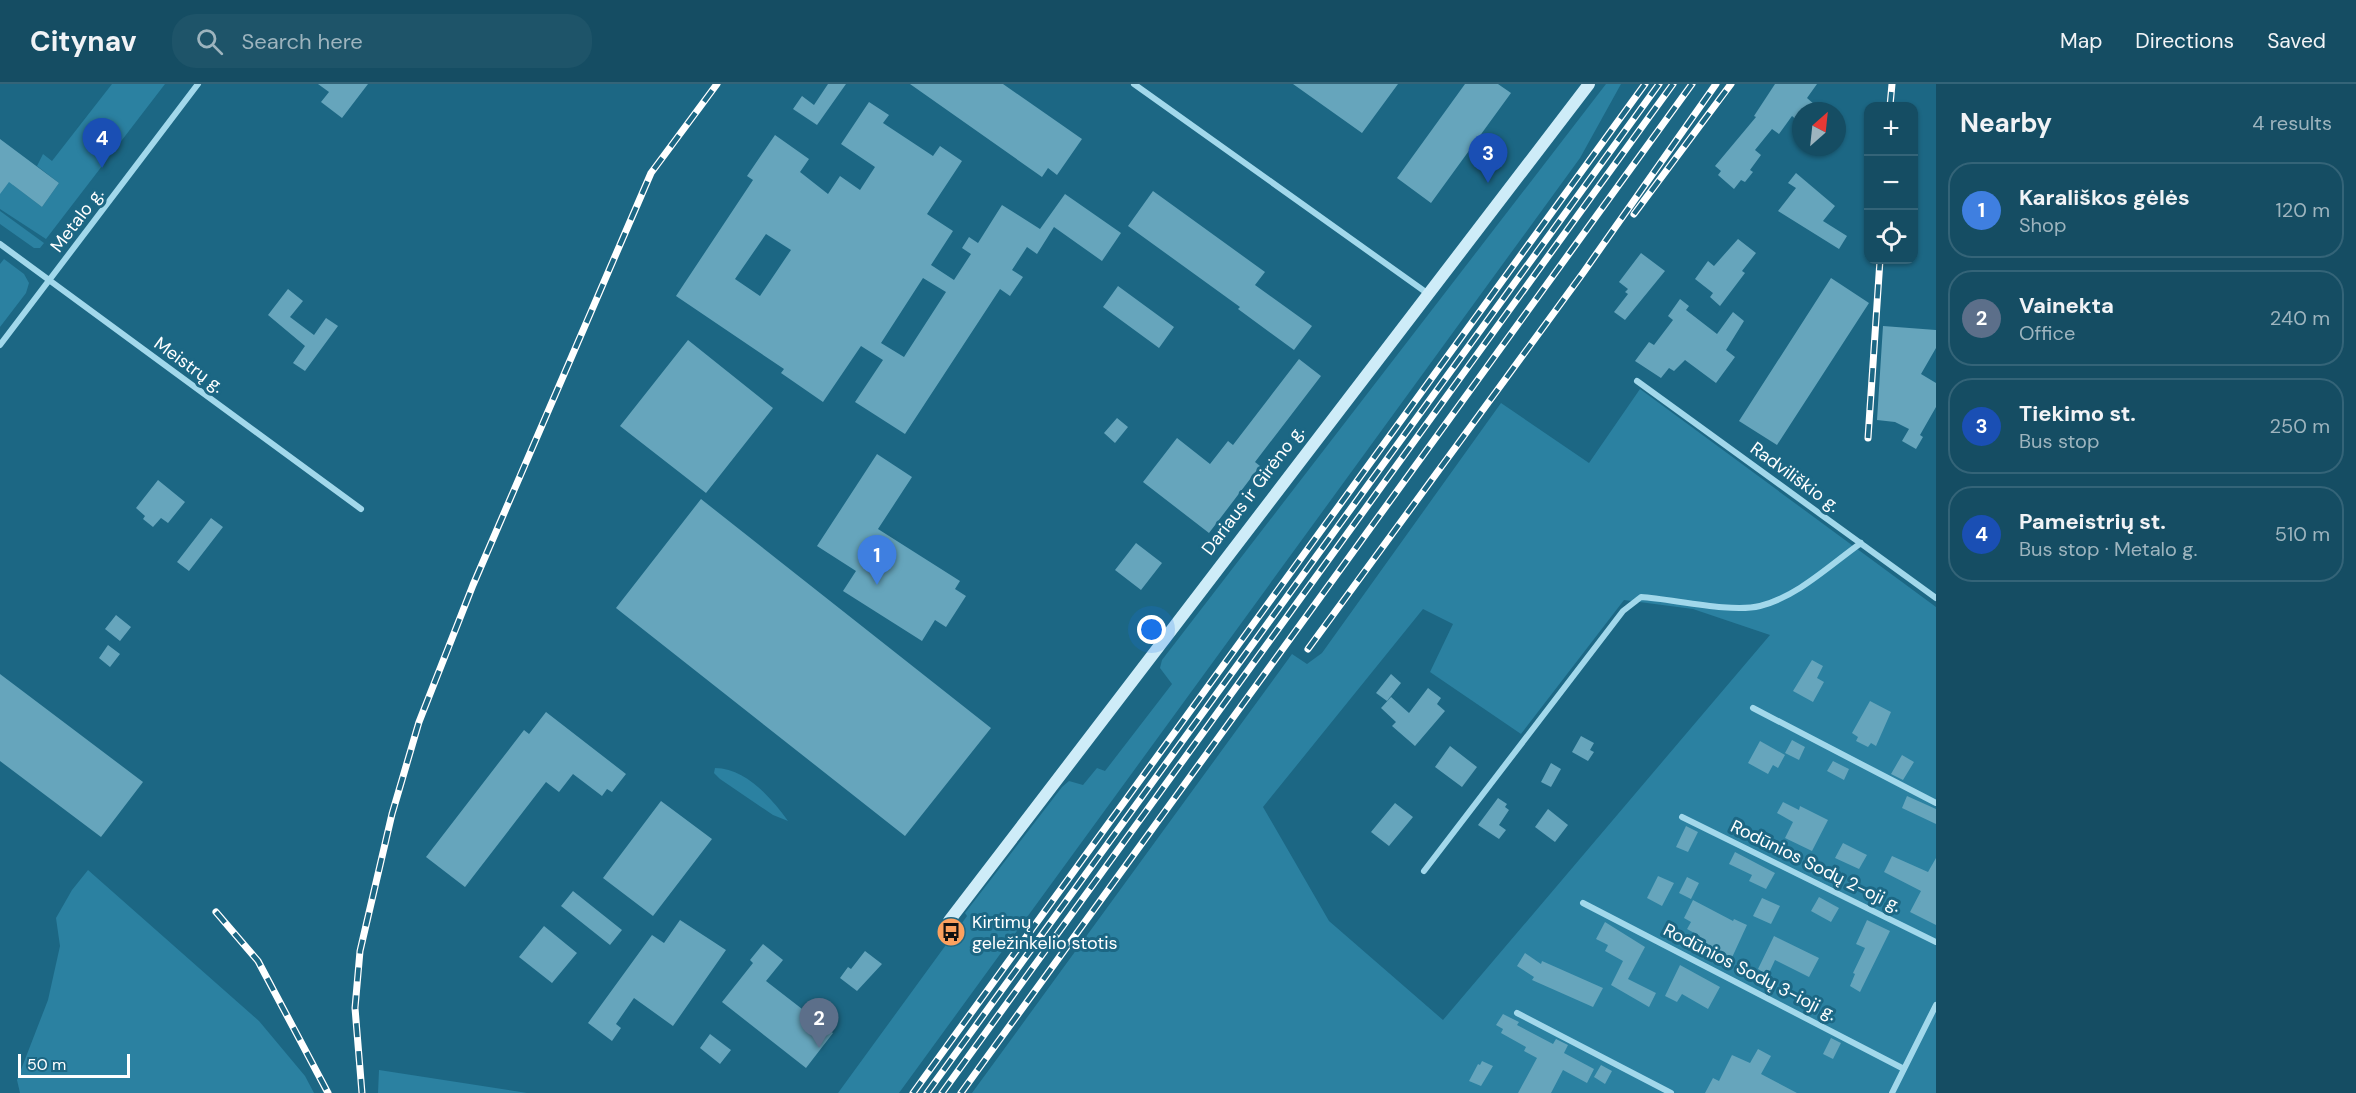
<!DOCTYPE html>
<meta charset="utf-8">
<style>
body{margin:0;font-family:"DM Sans",sans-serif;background:#1e5469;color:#f1f3f6}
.controls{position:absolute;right:18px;top:18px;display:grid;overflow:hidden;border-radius:12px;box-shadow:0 2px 4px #0004}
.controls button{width:54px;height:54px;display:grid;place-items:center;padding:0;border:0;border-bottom:2px solid #346478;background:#154d63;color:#f1f3f6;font:30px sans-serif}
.compass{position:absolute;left:1792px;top:18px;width:54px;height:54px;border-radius:50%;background:#154d63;box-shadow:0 2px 4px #0004;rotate:27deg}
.scale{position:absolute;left:18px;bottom:15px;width:112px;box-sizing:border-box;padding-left:6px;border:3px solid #fff;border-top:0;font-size:16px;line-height:21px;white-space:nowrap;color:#fff;-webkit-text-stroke:4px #1c6784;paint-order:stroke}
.you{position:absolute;left:1152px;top:546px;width:21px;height:21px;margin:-15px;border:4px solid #fff;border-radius:50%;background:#1a73e8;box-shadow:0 0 0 9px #1a73e833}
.badge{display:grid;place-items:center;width:39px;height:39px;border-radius:50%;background:#e69b98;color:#fff;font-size:20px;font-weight:700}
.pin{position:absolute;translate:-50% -50px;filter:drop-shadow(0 2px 3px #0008)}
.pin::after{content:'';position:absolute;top:32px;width:21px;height:18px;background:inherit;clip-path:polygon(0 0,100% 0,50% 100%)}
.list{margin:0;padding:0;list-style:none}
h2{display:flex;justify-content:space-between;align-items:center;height:78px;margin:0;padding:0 24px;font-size:26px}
h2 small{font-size:20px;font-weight:400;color:#9db4be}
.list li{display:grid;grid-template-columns:39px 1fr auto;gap:18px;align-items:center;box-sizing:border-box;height:96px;margin:0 12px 12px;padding:0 12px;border:2px solid #346478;border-radius:24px}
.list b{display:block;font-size:22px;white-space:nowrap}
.list p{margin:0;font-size:20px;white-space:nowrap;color:#9db4be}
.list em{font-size:20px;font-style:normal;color:#9db4be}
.icon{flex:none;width:33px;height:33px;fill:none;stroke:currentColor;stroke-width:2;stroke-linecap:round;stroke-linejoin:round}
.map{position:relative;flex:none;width:1936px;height:1009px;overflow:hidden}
header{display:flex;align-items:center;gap:36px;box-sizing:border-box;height:84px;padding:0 30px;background:#154d63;border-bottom:2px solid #346478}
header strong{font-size:28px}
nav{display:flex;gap:33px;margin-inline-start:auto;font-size:21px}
.search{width:420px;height:54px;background:#1e5469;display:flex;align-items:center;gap:15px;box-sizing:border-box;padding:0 21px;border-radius:24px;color:#9db4be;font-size:22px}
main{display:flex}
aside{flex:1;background:#154d63}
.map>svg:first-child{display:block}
.green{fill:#2b81a1;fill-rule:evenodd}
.building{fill:#66a5bc;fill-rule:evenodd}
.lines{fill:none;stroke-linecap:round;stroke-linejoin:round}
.street{stroke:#a2d8eb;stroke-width:6}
.secondary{stroke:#ceecf8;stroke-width:12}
.rail-casing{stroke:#fff;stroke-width:7}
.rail{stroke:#1c6784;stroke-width:4.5;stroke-dasharray:14;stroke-linecap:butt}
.labels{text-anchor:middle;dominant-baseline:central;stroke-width:6;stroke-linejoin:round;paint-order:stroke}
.street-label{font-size:18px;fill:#fff;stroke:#1c6784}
.poi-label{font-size:18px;fill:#fff;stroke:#1c6784;text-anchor:start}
</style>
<header>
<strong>Citynav</strong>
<div class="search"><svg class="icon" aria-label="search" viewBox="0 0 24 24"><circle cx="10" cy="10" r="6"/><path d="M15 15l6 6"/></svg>Search here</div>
<nav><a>Map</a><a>Directions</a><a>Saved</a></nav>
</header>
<main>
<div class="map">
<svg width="1936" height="1009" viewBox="0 0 1936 1009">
<rect width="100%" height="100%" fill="#1c6784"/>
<path class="green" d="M112 0H165L46 155 0 125V107L10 96 14 99 13 101 42 123 59 99 37 82 43 70 52 77Z
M1606 0H1621L1580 74 899 1009H838L967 832 965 829 1062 703 1069 697 1083 701 1097 684 1105 687 1172 600 1160 584 1162 576Z
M0 127 44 159 40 164H34L0 140Z
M4 175 24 190 29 199 26 209 0 243V180Z
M1640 305 1936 523V1009H972L1292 570 1307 580 1322 569 1501 319 1589 379ZM1624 516 1693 525 1770 551 1443 936 1329 837 1263 723 1423 525 1453 540 1430 588 1521 650Z
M715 684C746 684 771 714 788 737L773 731 720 695 714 689Z
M88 786 259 937 305 992 314 1009H20L17 996 48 916 60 862 56 834 72 806Z
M379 986 527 1009H378Z"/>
<path class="building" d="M318 0H368L342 34 321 18 329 8Z
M828 0H846L817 41 793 25 802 12 814 21Z
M910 0H1003L1082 55 1057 91 1048 84 1042 93Z
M1293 0H1398L1362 49Z
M1465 0H1498L1511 9 1431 119 1397 94Z
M1775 0H1817L1807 14 1822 27H1801L1798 37 1792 32 1779 50 1772 45 1755 66 1761 71 1750 86 1753 88 1745 98 1741 96 1734 105 1718 91 1721 87 1715 82 1756 33 1754 32Z
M869 18 889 31 883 39 933 72 940 62 962 77 927 130 953 147 931 181 954 196 971 170 962 164 969 153 978 159 1002 121 1040 145 1065 110 1121 149 1102 177 1054 143 1037 170 1027 163 1012 186 1023 193 1010 212 1000 205 905 350 855 318 883 276 861 262 823 318 781 289 784 285 676 212 753 96 747 92 775 51 809 75 800 88 828 110 840 92 860 106 875 83 841 60ZM766 150 791 166 760 212 735 195ZM923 194 946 208 904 273 881 259Z
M0 55 59 99 42 123 9 98 0 110Z
M1796 89 1835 122 1823 137 1847 152 1839 165 1778 127 1796 104 1788 99Z
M1153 107 1265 188 1255 201 1312 242 1294 266 1238 225 1240 223 1128 142Z
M1738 155 1756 169 1742 187 1745 189 1720 222 1710 213 1713 209 1695 195 1708 177 1714 182Z
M1641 169 1665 187 1625 236 1614 228 1628 210 1625 208 1628 205 1619 198Z
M1831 194 1869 219 1777 361 1739 337Z
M1118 202 1174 243 1159 264 1103 223Z
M288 205 303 217 290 233 314 251 326 234 338 242 305 287 293 279 305 262 268 231Z
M1680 215 1689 222 1686 226 1717 250 1733 228 1744 237 1726 266 1735 273 1716 299 1685 276 1674 287 1669 284 1661 294 1635 277 1649 258 1654 261 1673 236 1668 232Z
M1883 242 1936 246V264L1921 290 1936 299V323L1920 351 1923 353 1916 365 1902 357 1909 345 1895 338 1877 336Z
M688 256 773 324 706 409 620 342Z
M1299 275 1321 292 1255 378 1260 382 1209 449 1143 398 1177 354 1210 380 1228 357 1233 361Z
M1117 334 1128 343 1115 359 1104 349Z
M877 370 912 393 878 445 960 497 955 505 966 512 946 543 935 536 922 557 843 507 856 487 817 462Z
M158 396 185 418 168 439 161 434 153 443 143 435 145 432 136 424Z
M701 415 991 644 905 752 616 524Z
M211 434 223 443 189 487 177 478Z
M1136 459 1162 479 1141 506 1115 486Z
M116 531 131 543 120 557 105 545Z
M108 561 120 570 110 583 99 574Z
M1812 576 1823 582 1817 594 1824 598 1813 618 1793 607Z
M0 590 143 698 101 753 0 677Z
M1391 590 1401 599 1387 617 1376 609Z
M1428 604 1441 614 1437 620 1445 627 1415 662 1392 642 1396 638 1381 624 1391 613 1409 629Z
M1870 617 1891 628 1876 662 1871 659 1868 663 1856 657 1858 653 1852 649Z
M546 628 626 690 612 708 607 705 602 712 573 690 559 708 546 698 465 803 426 773 524 646 529 650Z
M1581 652 1594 659 1590 666 1594 668 1588 677 1572 668Z
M1792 656 1805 663 1799 676 1785 669Z
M1760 657 1785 671 1778 684 1773 681 1768 690 1748 679Z
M1450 662 1477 683 1462 703 1435 683Z
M1902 671 1914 678 1903 696 1891 690Z
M1833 677 1849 685 1844 696 1827 687Z
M1551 679 1561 685 1551 703 1541 698Z
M1907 712 1936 725V740L1902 724Z
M1498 714 1507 720 1505 723 1509 726 1499 741 1506 746 1499 755 1478 741Z
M661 717 712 755 653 832 603 794Z
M1783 718 1799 726 1800 722 1828 736 1812 767 1785 754 1793 738 1777 729Z
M1395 719 1413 733 1389 762 1371 748Z
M1548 725 1568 741 1555 758 1535 743Z
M1686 742 1698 748 1688 768 1676 763Z
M1843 759 1867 771 1859 785 1835 774Z
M1735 768 1775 789 1766 805 1749 797 1752 791 1729 780Z
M1892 772 1928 788 1936 774V841L1910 828 1921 807 1884 788Z
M1658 792 1674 799 1662 822 1647 814Z
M1687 793 1699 799 1691 815 1679 809Z
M573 807 622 846 610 861 561 822Z
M1819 813 1839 824 1831 838 1811 827Z
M1762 814 1780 822 1771 840 1753 832Z
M1693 816 1733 837 1734 835 1747 841 1729 880 1693 864 1700 852 1687 845 1691 838 1684 834Z
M680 836 726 866 673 942 634 914 616 940 621 944 612 957 588 939 652 851 664 859Z
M1867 836 1890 847 1860 908 1850 902 1855 890 1853 889 1865 864 1856 860Z
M1605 838 1645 863 1628 895 1656 909 1649 923 1611 901 1623 877 1605 867 1608 861 1596 855Z
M544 842 577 869 552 899 519 873Z
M1774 852 1819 874 1809 893 1775 876 1768 891 1758 885Z
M763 860 783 876 766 897 833 949 806 984 722 918 753 879 750 876Z
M865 867 882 880 857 907 840 894 848 883 851 885Z
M1525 869 1541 880 1542 877 1603 904 1593 923 1532 896 1534 893 1517 882Z
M1680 881 1720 903 1708 925 1682 910 1677 918 1665 912Z
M1503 930 1519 938 1517 941 1553 960 1556 955 1568 961 1564 969 1594 985 1587 999 1563 986 1551 1009H1518L1537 974 1524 967 1526 963 1501 949 1503 945 1496 941Z
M710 950 731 966 720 980 700 964Z
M1831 954 1841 959 1833 975 1823 970Z
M1758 965 1771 972 1761 990 1797 1009H1705L1713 994 1719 997 1732 971 1750 979Z
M1482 977 1493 982 1481 1002 1469 997 1478 980 1480 981Z
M1601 981 1612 987 1605 1000 1594 993Z"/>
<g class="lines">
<path class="street" d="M1134 0 1427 209
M0 160 361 425
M0 261 198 0
M1637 297 1936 514
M1753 624 1936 719
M1682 733 1936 858
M1424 787 1623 527 1641 513C1673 515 1730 529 1760 522 1797 513 1830 481 1861 459
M1583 819 1904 985
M1517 929 1671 1009
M1892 1009 1936 921"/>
<path class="secondary" d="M949 837 1589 0"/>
<g class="rail-casing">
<path id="rail" d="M1890 22 1892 0
M1634 130 1731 0
M1868 354 1880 176
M1308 565 1583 189 1716 0
M216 828 258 877 328 1009
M362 1009 355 924 360 867 392 730 419 638 473 501 651 89 717 0
M913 1009 1645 0
M927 1009 1659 0
M942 1009 1673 0
M961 1009 1692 0"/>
</g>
<use href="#rail" class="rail"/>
</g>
<defs>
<g id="bus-disc" transform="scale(1.5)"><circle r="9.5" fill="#fba15f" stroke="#1c6784"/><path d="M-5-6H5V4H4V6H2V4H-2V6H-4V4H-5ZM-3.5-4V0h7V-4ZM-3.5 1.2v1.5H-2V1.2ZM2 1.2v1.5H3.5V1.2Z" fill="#111"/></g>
</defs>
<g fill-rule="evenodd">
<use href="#bus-disc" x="951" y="848"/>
</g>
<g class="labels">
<g class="street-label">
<text transform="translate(77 136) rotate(-53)">Metalo g.</text>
<text transform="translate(189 281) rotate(36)">Meistrų g.</text>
<text transform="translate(1795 393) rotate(36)">Radviliškio g.</text>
<text transform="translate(1253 406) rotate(-53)">Dariaus ir Girėno g.</text>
<text transform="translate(1816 782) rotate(26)">Rodūnios Sodų 2-oji g.</text>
<text transform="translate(1750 888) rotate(27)">Rodūnios Sodų 3-ioji g.</text>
</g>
<g class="poi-label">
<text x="972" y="838">Kirtimų<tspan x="972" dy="21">geležinkelio stotis</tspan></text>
</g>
</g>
</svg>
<div class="controls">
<button>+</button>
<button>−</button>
<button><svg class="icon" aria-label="locate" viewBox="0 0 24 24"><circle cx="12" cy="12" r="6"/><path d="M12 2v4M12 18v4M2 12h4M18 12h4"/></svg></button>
</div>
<svg class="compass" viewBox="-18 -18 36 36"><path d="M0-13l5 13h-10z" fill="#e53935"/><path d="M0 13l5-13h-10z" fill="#9db4be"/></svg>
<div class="scale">50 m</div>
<div class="you"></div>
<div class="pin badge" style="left:877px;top:501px;background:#3f7fe0">1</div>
<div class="pin badge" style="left:819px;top:964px;background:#5c6f8a">2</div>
<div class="pin badge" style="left:1488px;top:99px;background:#1a4fb4">3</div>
<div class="pin badge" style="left:102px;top:84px;background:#1a4fb4">4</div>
</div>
<aside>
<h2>Nearby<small>4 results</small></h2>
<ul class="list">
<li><span class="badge" style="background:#3f7fe0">1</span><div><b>Karališkos gėlės</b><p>Shop</p></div><em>120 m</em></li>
<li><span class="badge" style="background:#5c6f8a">2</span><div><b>Vainekta</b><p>Office</p></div><em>240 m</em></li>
<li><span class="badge" style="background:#1a4fb4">3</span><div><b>Tiekimo st.</b><p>Bus stop</p></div><em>250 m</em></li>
<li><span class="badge" style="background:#1a4fb4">4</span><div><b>Pameistrių st.</b><p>Bus stop · Metalo g.</p></div><em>510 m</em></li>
</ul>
</aside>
</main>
